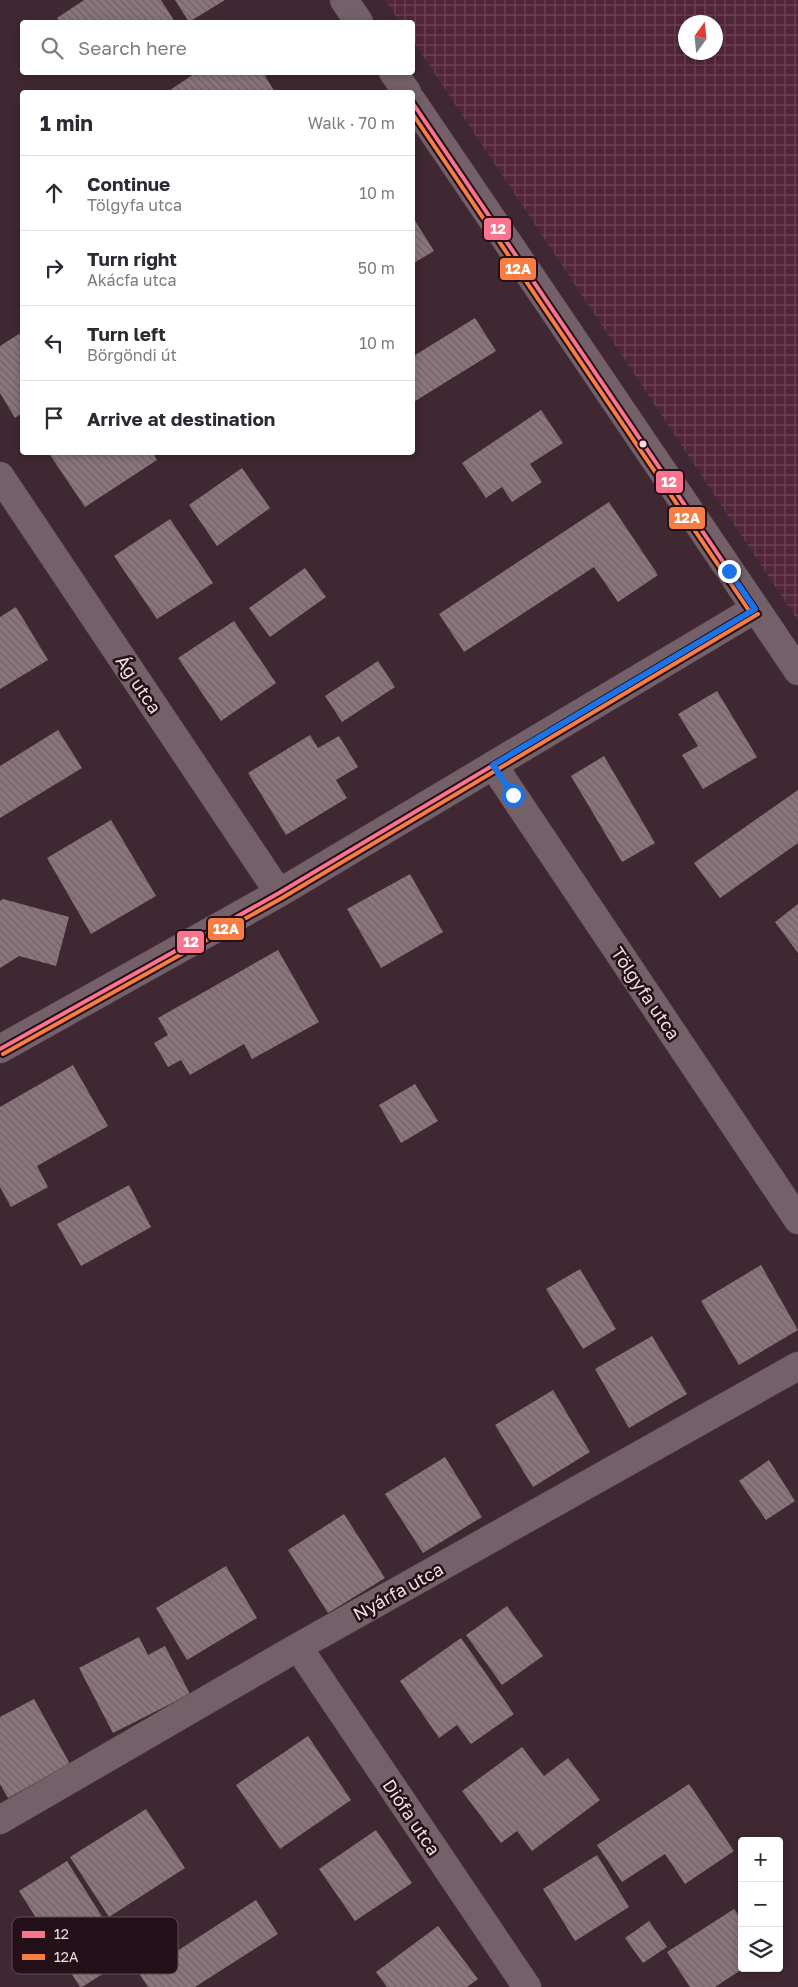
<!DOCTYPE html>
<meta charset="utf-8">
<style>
body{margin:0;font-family:"Golos Text",sans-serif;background:#f7f7f7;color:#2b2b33}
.controls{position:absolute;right:15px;bottom:15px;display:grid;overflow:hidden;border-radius:5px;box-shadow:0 2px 8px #0003}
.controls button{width:45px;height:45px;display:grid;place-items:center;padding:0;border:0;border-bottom:1px solid #e1e1e2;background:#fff;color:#2b2b33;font:25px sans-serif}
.compass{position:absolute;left:678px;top:15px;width:45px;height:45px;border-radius:50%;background:#fff;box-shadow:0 2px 8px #0003;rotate:15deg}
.stop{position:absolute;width:15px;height:15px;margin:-11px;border:4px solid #1a73e8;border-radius:50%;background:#fff}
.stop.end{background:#1a73e8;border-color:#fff;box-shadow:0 1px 5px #0008}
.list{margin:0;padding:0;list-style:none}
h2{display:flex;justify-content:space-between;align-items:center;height:65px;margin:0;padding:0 20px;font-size:21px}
h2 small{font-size:16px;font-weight:400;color:#7c7c81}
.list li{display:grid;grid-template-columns:32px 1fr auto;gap:15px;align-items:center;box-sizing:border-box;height:75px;padding:0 20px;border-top:1px solid #e1e1e2}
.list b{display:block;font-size:19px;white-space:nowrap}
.list p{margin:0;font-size:16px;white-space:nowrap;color:#7c7c81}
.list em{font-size:16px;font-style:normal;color:#7c7c81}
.icon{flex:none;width:28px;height:28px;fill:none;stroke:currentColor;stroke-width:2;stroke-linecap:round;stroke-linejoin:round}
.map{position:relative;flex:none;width:798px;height:1987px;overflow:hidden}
.search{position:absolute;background:#fff;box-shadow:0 2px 8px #0003;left:20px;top:20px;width:395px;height:55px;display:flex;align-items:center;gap:12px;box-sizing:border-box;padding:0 18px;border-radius:5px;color:#7c7c81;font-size:19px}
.panel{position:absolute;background:#fff;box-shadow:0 2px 8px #0003;left:20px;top:90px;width:395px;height:365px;border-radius:5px}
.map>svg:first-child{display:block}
.industrial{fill:url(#industrial-grid);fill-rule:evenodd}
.building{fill:url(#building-back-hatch)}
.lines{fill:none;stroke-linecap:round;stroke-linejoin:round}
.minor-casing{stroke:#5a464e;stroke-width:29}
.minor{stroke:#736068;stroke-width:28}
.bus-1-casing{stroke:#231018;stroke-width:8}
.bus-2-casing{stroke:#231018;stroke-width:8}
.bus-1{stroke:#fc738d;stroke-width:4}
.bus-2{stroke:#f77d43;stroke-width:4}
.route{stroke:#1a73e8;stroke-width:6}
.bus-dot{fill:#f5d9e3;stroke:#231018;stroke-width:2}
.labels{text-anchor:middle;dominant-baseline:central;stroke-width:5;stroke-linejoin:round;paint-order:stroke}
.street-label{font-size:18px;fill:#f5d9e3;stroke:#231018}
.key{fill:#231018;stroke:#624c55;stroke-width:1}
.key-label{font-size:14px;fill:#f5d9e3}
.line-badge{stroke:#231018;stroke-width:2}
.badge-label{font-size:14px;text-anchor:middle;font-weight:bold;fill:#fff}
</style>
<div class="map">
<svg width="798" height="1987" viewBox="0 0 798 1987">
<defs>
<pattern id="industrial-grid" width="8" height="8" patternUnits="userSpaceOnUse" patternTransform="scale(1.25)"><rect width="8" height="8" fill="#522539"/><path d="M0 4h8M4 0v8" fill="none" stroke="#6c4456"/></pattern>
<pattern id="building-back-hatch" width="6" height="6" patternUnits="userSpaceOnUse" patternTransform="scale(1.25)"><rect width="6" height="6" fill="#8a757d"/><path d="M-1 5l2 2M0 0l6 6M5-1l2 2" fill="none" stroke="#706066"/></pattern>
</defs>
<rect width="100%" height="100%" fill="#3f2832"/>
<path class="industrial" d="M385 0H798V621L413 41 412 22H400ZM686 22H716V52H686Z"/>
<path class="building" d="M84 0H161L175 22H60L57 18Z
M175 0H225L189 22Z
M197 72H270L265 76 275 92H172L170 90Z
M412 216 434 251 412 264Z
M475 318 496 351 412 403V357Z
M22 332V413L15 418 0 393V346Z
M541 410 563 443 530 464 542 482 512 502 502 487 486 498 462 463Z
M54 452H152L157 460 85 507 50 455Z
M242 468 270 508 217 546 189 505Z
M609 502 658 575 618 602 594 567 464 652 439 614Z
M170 519 213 583 157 619 114 556Z
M305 568 326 597 270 637 249 608Z
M16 607 48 660 0 689V617Z
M234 621 276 683 221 721 178 658Z
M378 661 395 687 342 722 325 696Z
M717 691 757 757 703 789 682 755 698 746 678 714Z
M58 730 82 768 0 818V766Z
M310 735 318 748 339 736 358 767 336 780 347 798 286 835 248 773Z
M604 756 655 843 622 862 571 776Z
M798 790V843L720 898 694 863Z
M111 820 156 896 91 934 47 858Z
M410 874 443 932 381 968 347 909Z
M3 899 69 917 56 966 19 956 0 968V901Z
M798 904V953L775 922Z
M278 950 319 1022 252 1059 244 1044 190 1075 181 1060 168 1067 154 1043 168 1035 158 1018Z
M73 1065 108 1126 37 1166 48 1187 11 1207 0 1187V1107Z
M415 1084 438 1121 401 1143 379 1105Z
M129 1185 151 1227 81 1266 57 1224Z
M761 1265 798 1330 739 1365 701 1301Z
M580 1269 616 1329 583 1349 546 1289Z
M652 1336 687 1394 629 1428 595 1369Z
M553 1390 590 1452 533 1487 495 1425Z
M445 1457 482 1517 423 1553 385 1494Z
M769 1460 795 1501 766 1520 739 1481Z
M344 1514 385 1578 328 1613 288 1550Z
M226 1566 257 1618 187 1660 156 1608Z
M507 1606 543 1656 502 1685 466 1635Z
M139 1637 148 1655 165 1646 190 1694 113 1733 79 1668Z
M461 1638 514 1714 471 1744 457 1725 439 1738 400 1681Z
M34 1699 70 1764 8 1798 0 1784V1717Z
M308 1736 351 1800 280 1849 236 1785Z
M522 1747 544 1776 568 1758 600 1800 532 1851 517 1831 501 1843 462 1791Z
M689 1784 734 1851 685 1884 665 1854 622 1882 597 1845Z
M146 1809 185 1868 109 1917 70 1857Z
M376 1830 412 1883 355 1921 319 1869Z
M597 1855 629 1907 575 1941 543 1889Z
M67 1861 128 1958 82 1987H80L19 1891Z
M256 1900 278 1934 195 1987H148L140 1975Z
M734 1909 742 1920V1968H744L715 1987H690L667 1952Z
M649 1921 667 1947 643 1963 625 1938Z
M438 1926 478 1979 467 1987H387L376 1972Z"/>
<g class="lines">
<g class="minor-casing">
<path id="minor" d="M344 0 359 22
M393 72 407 92
M412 101 798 671
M0 476 279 893
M493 765 798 1220
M0 1049 279 893 755 609
M298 1647 527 1987
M0 1820 298 1647 798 1366"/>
</g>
<use href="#minor" class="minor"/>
<g class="bus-1-casing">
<path id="bus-1" d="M412 102 755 609
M0 1049 279 893 755 609"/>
</g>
<g class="bus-2-casing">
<path id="bus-2" d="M412 113 750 612
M3 1054 282 898 758 614"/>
</g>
<use href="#bus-1" class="bus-1"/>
<use href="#bus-2" class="bus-2"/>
</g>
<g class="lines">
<path class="route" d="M513 795 493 765 755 609 729 571"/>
</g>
<circle class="bus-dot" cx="643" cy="444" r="4.5"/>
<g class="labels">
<g class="street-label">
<text transform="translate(139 684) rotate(56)">Ág utca</text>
<text transform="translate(646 993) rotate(56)">Tölgyfa utca</text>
<text transform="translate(398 1591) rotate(-29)">Nyárfa utca</text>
<text transform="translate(412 1817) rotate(56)">Diófa utca</text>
</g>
</g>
<rect x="12" y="1917" width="166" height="57" rx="8" class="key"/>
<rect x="22" y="1931" width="23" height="7" fill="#fc738d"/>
<rect x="22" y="1954" width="23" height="6" fill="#f77d43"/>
<g class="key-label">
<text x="54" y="1939">12</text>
<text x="54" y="1962">12A</text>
</g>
<g class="line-badge">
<rect x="483" y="217" width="29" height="24" rx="5" fill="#fc738d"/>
<rect x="499" y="257" width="38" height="24" rx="5" fill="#f77d43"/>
<rect x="655" y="470" width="29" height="24" rx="5" fill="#fc738d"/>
<rect x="668" y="506" width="38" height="24" rx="5" fill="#f77d43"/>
<rect x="207" y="917" width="38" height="24" rx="5" fill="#f77d43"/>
<rect x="176" y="930" width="29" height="24" rx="5" fill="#fc738d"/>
</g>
<g class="badge-label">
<text x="498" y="234">12</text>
<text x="518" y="274">12A</text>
<text x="669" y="487">12</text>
<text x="687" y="523">12A</text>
<text x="226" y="934">12A</text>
<text x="191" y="947">12</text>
</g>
</svg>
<div class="controls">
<button>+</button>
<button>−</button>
<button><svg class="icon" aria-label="layers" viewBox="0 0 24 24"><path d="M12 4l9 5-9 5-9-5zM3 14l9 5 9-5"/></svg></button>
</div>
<svg class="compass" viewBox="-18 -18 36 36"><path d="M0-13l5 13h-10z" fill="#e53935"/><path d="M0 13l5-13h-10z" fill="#7c7c81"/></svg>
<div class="stop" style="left:513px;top:795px"></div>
<div class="stop end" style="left:729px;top:571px"></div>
<div class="search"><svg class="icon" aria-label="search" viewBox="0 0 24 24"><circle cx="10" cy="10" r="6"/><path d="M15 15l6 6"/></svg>Search here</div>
<section class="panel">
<h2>1 min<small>Walk · 70 m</small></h2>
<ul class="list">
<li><svg class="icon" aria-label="ahead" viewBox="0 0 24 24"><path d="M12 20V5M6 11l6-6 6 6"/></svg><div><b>Continue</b><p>Tölgyfa utca</p></div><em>10 m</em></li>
<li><svg class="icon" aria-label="right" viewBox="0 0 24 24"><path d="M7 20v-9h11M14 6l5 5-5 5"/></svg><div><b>Turn right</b><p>Akácfa utca</p></div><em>50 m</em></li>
<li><svg class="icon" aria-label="left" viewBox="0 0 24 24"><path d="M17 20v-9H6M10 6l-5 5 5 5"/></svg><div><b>Turn left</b><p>Börgöndi út</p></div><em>10 m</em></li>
<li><svg class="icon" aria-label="arrive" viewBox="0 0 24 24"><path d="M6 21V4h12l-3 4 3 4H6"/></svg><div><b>Arrive at destination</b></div></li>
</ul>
</section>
</div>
